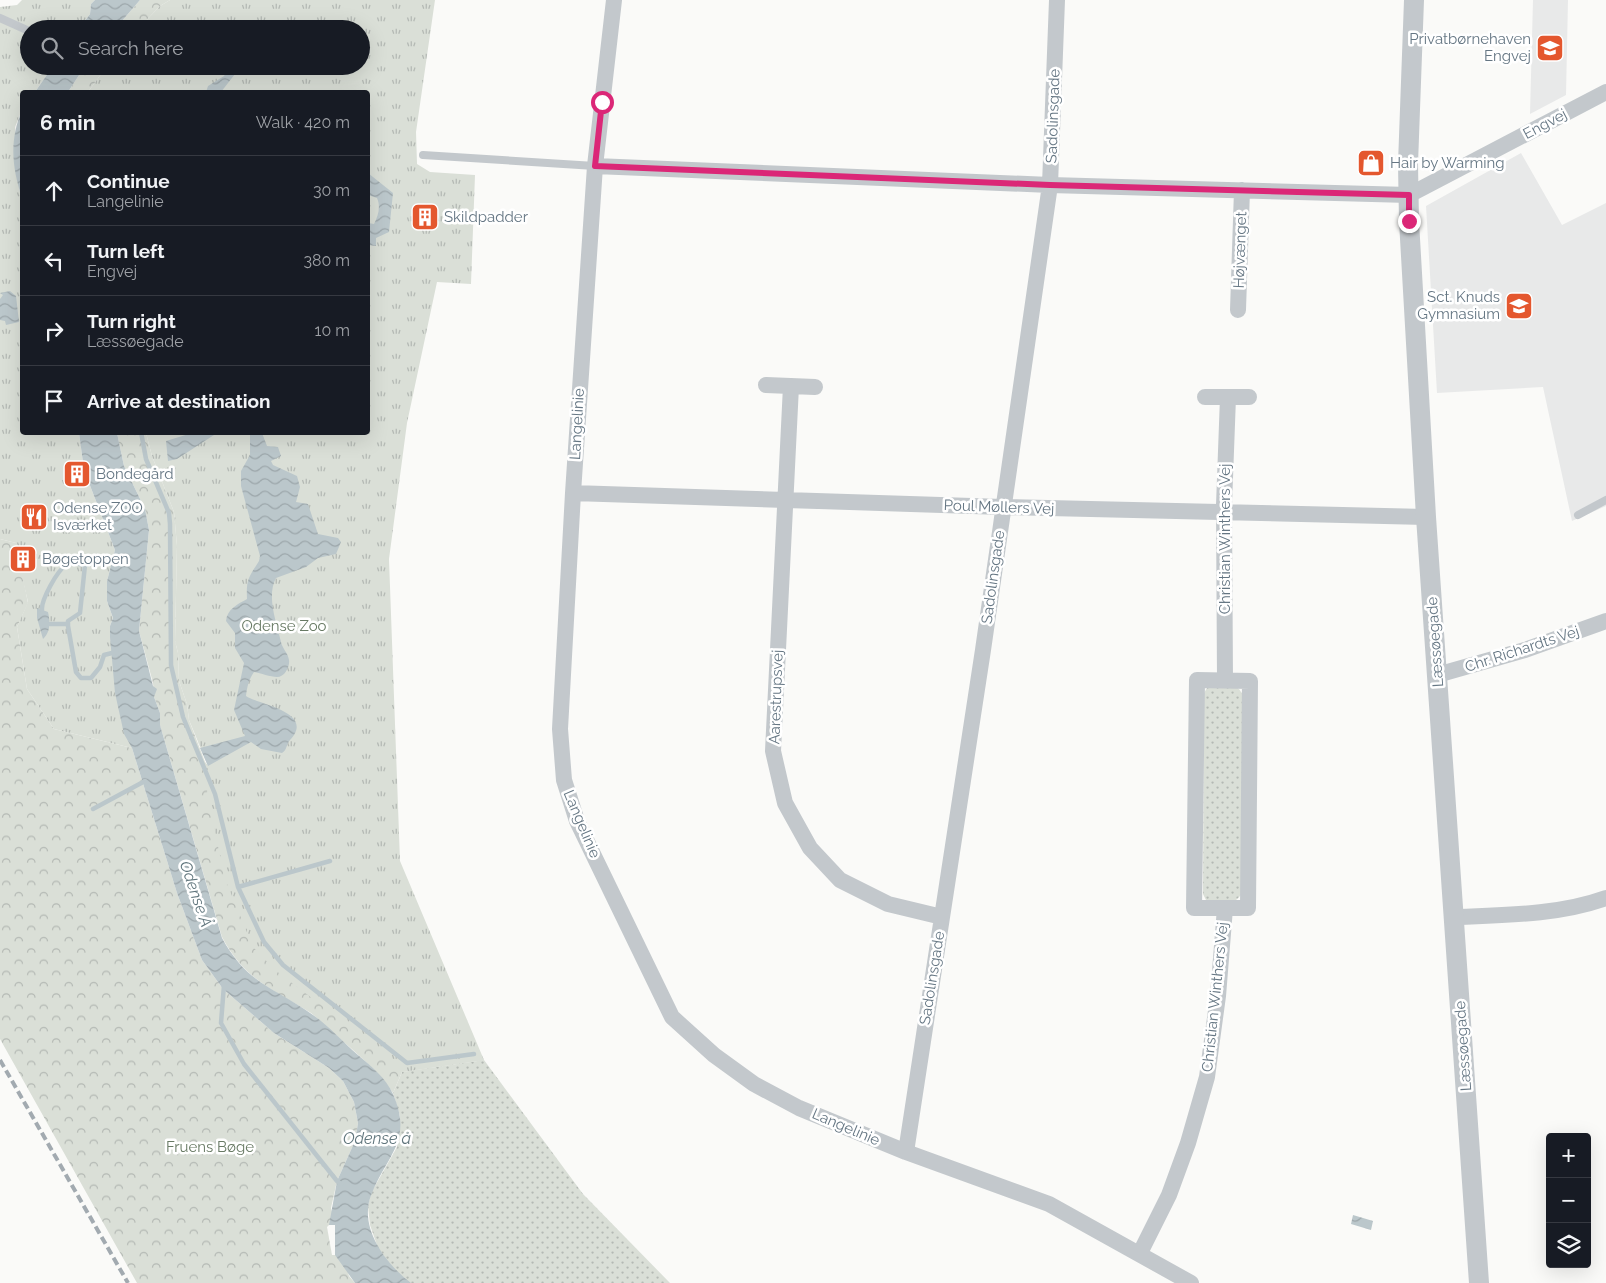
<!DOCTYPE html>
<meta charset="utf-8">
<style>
body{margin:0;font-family:Raleway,sans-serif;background:#20242c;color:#f1f3f6}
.controls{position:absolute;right:15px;bottom:15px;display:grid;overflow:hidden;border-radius:5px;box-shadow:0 5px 20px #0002}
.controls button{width:45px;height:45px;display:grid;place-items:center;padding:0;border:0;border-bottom:1px solid #363941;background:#171b24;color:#f1f3f6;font:25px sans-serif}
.stop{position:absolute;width:15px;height:15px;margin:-11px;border:4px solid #db2777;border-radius:50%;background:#fff}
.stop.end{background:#db2777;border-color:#fff;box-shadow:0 1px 5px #0008}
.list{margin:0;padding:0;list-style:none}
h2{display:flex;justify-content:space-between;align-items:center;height:65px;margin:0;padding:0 20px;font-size:21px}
h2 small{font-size:16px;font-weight:400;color:#9ea1a6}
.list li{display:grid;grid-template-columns:32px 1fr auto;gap:15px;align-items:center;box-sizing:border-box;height:70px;padding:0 20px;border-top:1px solid #363941}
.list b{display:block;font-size:19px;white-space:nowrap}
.list p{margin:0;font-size:16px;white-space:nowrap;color:#9ea1a6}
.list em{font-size:16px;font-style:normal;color:#9ea1a6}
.icon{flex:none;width:28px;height:28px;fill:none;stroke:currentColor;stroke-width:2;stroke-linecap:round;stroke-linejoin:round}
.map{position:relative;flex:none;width:1606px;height:1283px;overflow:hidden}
.search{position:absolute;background:#171b24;box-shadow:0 5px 20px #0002;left:20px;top:20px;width:350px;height:55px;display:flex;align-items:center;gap:12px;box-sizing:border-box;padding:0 18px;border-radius:28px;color:#9ea1a6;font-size:19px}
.panel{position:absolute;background:#171b24;box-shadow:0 5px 20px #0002;left:20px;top:90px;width:350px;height:345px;border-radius:5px}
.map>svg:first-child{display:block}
.built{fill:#e8e9e9}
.grass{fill:url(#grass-dots)}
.forest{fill:url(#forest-crowns)}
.park{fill:url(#park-tufts)}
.water{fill:url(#water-waves)}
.pier{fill:#fafaf8}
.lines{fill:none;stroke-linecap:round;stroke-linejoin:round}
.stream{stroke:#bbc7cb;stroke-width:4.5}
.service{stroke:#c3c8cc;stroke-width:8}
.minor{stroke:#c3c8cc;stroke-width:16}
.tertiary{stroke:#c3c8cc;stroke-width:20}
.rail{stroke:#a2aab0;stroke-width:4;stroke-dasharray:8 4;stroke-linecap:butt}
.route{stroke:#db2777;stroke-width:6}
.labels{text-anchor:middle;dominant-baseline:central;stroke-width:5;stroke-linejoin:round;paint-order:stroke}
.poi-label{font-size:15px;fill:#657683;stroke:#fff;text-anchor:start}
.street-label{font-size:15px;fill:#657683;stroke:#fff}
.park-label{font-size:15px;fill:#687a64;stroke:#fff}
.water-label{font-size:16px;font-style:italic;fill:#60757c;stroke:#fff}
</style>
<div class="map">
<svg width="1606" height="1283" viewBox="0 0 1606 1283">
<defs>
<pattern id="grass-dots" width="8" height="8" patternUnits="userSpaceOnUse" patternTransform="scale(1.25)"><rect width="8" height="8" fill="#dadfd7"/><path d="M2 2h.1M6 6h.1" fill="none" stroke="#b4b9b4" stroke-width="1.8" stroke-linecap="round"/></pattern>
<pattern id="forest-crowns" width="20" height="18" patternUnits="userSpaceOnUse" patternTransform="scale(1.25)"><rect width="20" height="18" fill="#dadfd7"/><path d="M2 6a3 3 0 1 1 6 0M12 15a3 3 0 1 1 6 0" fill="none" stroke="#b4b9b4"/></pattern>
<pattern id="park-tufts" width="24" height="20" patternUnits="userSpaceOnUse" patternTransform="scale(1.25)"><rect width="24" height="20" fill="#dadfd7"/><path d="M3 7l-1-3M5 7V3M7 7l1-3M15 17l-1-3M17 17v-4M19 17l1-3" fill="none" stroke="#b4b9b4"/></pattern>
<pattern id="water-waves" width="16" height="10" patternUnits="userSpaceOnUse" patternTransform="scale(1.25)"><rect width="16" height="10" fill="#bbc7cb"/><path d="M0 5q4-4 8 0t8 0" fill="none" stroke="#9ca6aa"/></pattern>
</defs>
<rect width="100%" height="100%" fill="#fafaf8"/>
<path class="built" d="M1533 0H1568L1566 95 1530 114Z
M1521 153 1562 225 1606 203V506L1572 521 1543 387 1437 393 1426 206Z"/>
<path class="grass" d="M1233 687 1239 689 1243 695 1241 895 1235 901 1206 900 1203 894 1204 693 1207 688Z
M484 1060 583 1194 670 1283H411L394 1270 378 1248 370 1225 368 1206 371 1193 397 1147 400 1116 393 1093 402 1072Z"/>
<path class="forest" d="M140 0H170L160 6 138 29H115Z
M85 66H107L88 92H68Z
M117 433H146L152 456 174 512 177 546 175 641 178 653 179 681 187 704 189 720 205 762 484 1060 402 1072 393 1093C378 1070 357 1054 337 1036 328 1029 320 1020 311 1013 272 989 245 980 222 937L160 725V713L154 697 153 683 139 631 149 530 145 509 124 466Z
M0 539 16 543 28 603 17 627 27 689 54 729 132 748 177 893 202 960 223 989 274 1033 329 1068 343 1081 354 1102 358 1123 355 1141 337 1181 331 1208 349 1276 355 1283H137L0 1039Z"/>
<path class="park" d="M22 0H95L91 4 90 14 79 29H29V66H53L35 92H22V110L15 127 19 188 22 198V432L79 433 84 470 115 550 107 581V601L113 618 110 626 132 748 54 729 27 689 17 627 28 602 20 568 14 564 16 543 0 539V7L17 5Z
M170 0H435L416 132 417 164 430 172 475 175 471 284 437 282 407 423 389 559 400 861 484 1060 402 1072 350 1027 275 970 253 947 225 879 207 795 208 766 189 720 187 704 179 681 178 653 175 641 177 546 174 512 152 456 146 433 368 432V92H88L107 66H361V29H138L160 6Z"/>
<path class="water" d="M95 0H140L115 29H79L90 14 91 4Z
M53 66H85L68 92H35Z
M230 66H235V74L221 92H206L208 86 224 76Z
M22 110V198C12 167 9 141 22 110Z
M368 173 393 193 389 232 376 238V246L368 245V223L374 224C378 216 381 207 377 198L368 195Z
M10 291 16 296 19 322 6 325 5 321 0 320V299L3 295 0 293Z
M79 433H117L124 466 145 509 149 530 139 631 153 686 157 689 154 697 160 713V725L222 938C248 985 273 986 313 1015 329 1026 343 1042 358 1055 371 1066 386 1078 393 1094 413 1140 388 1154 372 1193 357 1227 386 1264 411 1283H355L335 1255 329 1225 337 1181 355 1141 358 1123 354 1102 343 1081 329 1068 274 1033 223 989 202 960 177 893 132 748 124 734 115 693 110 637V626L113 618 107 601V581L115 550 84 470Z
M192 433H214V435L177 459 168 461 166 441Z
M250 433H262L267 446 278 447 281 456 271 461 273 465 297 476 300 487 296 502 308 504 318 534 338 538 341 542 336 554 318 558 306 567 276 578C266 597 277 623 281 642 282 648 288 653 289 660 290 666 285 677 277 677 270 677 261 673 254 672 249 679 247 687 246 696 259 705 316 712 290 740 286 745 287 750 282 753L261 749 251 742 208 766 200 748 245 736 234 710 244 663 235 648V633L226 621C227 609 238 604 247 599 246 579 249 577 259 561L260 556 241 486V471L250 455Z
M37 608 48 612C50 621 51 632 43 639L37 618Z
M1353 1215 1373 1221 1371 1230 1351 1224Z"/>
<path class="pier" d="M329 1225H335V1255H332L327 1227Z"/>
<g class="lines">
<path class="stream" d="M141 432 146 459 169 513 170 524 171 665 183 717 215 794 238 887 264 942 283 965 407 1063 474 1054
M116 558 85 565 80 613 68 621V626L76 672 81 678H91L100 667 104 655 116 652
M42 610C41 600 57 571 66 565 71 562 79 564 85 565
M50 624H68
M93 809 145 781
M238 887 330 861
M224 985 221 1023 244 1064 337 1181 341 1184"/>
<path class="service" d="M0 18 29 31
M423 155 595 166
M1578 515 1606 500"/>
<path class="minor" d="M614 0 595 166 573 493 560 729 564 780 577 821 672 1017 714 1055 754 1084 799 1108 906 1152 1049 1204 1191 1283
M595 166 1050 185 1409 195 1606 92
M1238 310 1242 190
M766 385 815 387
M791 386 773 751 785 803 810 848 840 880 888 904 942 917
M1205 397H1249
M573 493 1003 507 1426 517
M1437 675 1525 650 1606 621
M1197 680 1250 681 1248 908H1194Z
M1225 680 1224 505 1228 397
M1455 917C1505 915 1559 915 1606 898
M906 1152 983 650 1050 185 1057 0
M1140 1253 1169 1195 1188 1143 1207 1077 1218 996 1225 908"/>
<path class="tertiary" d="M1414 0 1408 164 1409 221 1426 517 1479 1283"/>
<path class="rail" d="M0 1060 128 1283"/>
</g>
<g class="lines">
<path class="route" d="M602 102 595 166 1050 185 1409 195V221"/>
</g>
<defs>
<g id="school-square" transform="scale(1.4375)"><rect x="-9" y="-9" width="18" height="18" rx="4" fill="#e4572e" stroke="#fff"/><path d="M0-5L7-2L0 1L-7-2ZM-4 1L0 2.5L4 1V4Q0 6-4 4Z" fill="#fff"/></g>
<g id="shop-square" transform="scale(1.4375)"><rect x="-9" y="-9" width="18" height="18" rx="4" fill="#e4572e" stroke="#fff"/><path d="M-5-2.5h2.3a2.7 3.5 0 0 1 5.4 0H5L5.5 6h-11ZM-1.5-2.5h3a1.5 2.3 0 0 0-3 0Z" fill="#fff"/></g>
<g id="building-square" transform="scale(1.4375)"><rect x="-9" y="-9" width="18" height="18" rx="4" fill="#e4572e" stroke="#fff"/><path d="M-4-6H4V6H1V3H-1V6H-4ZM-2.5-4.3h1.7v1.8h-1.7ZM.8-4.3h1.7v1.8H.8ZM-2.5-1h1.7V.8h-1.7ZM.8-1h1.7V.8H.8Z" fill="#fff"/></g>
<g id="university-square" transform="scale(1.4375)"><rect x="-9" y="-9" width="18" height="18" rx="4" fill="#e4572e" stroke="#fff"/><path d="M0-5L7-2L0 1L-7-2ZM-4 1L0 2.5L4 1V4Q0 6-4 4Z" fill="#fff"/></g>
<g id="restaurant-square" transform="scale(1.4375)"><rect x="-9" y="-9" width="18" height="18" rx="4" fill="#e4572e" stroke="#fff"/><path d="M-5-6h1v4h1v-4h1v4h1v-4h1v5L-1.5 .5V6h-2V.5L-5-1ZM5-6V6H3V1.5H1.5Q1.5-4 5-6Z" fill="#fff"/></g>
</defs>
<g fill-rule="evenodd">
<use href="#school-square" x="1550" y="48"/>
<use href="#shop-square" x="1371" y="163"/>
<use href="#building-square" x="425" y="217"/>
<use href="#university-square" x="1519" y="306"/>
<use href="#building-square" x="77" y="474"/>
<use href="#restaurant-square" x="34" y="517"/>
<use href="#building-square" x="23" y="559"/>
</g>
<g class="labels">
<g class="poi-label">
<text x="1531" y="39" text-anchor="end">Privatbørnehaven<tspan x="1531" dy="17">Engvej</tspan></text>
<text x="1390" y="163">Hair by Warming</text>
<text x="444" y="217">Skildpadder</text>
<text x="1500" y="297" text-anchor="end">Sct. Knuds<tspan x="1500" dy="17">Gymnasium</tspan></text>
<text x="96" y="474">Bondegård</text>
<text x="53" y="508">Odense ZOO<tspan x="53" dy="17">Isværket</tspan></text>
<text x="42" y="559">Bøgetoppen</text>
</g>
<g class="street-label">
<text transform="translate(1053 116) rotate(-88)">Sadolinsgade</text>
<text transform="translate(1545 124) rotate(-28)">Engvej</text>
<text transform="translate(1240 250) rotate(-88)">Højvænget</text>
<text transform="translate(577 424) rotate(-87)">Langelinie</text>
<text transform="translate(999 507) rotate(2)">Poul Møllers Vej</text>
<text transform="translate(1225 539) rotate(-90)">Christian Winthers Vej</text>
<text transform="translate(993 577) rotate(-82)">Sadolinsgade</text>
<text transform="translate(1435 642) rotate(-94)">Læssøegade</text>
<text transform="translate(1522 649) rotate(-18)">Chr. Richardts Vej</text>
<text transform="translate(776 697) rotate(-88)">Aarestrupsvej</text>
<text transform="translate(582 824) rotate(67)">Langelinie</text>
<text transform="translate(932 978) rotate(-81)">Sadolinsgade</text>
<text transform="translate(1215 997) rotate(-84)">Christian Winthers Vej</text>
<text transform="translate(1463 1046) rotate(-94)">Læssøegade</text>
<text transform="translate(846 1127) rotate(23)">Langelinie</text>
</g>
<g class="park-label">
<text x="284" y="626">Odense Zoo</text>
<text x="210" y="1147">Fruens Bøge</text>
</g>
<g class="water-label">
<text transform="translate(196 894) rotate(71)">Odense Å</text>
<text x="377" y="1138">Odense å</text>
</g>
</g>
</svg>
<div class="controls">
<button>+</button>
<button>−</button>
<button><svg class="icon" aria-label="layers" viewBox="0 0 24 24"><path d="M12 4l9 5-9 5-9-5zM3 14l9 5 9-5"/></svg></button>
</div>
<div class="stop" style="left:602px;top:102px"></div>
<div class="stop end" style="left:1409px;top:221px"></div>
<div class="search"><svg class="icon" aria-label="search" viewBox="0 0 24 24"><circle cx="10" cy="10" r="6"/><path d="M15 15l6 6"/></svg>Search here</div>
<section class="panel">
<h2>6 min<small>Walk · 420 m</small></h2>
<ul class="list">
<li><svg class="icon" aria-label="ahead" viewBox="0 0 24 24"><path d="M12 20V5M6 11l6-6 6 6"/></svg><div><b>Continue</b><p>Langelinie</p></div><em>30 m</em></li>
<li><svg class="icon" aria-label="left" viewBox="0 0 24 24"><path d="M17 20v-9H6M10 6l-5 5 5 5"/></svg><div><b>Turn left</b><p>Engvej</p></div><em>380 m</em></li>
<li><svg class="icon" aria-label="right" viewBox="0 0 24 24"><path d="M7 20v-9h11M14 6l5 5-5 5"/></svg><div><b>Turn right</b><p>Læssøegade</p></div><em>10 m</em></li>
<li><svg class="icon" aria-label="arrive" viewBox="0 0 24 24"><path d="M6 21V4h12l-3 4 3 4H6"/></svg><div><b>Arrive at destination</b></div></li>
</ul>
</section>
</div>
